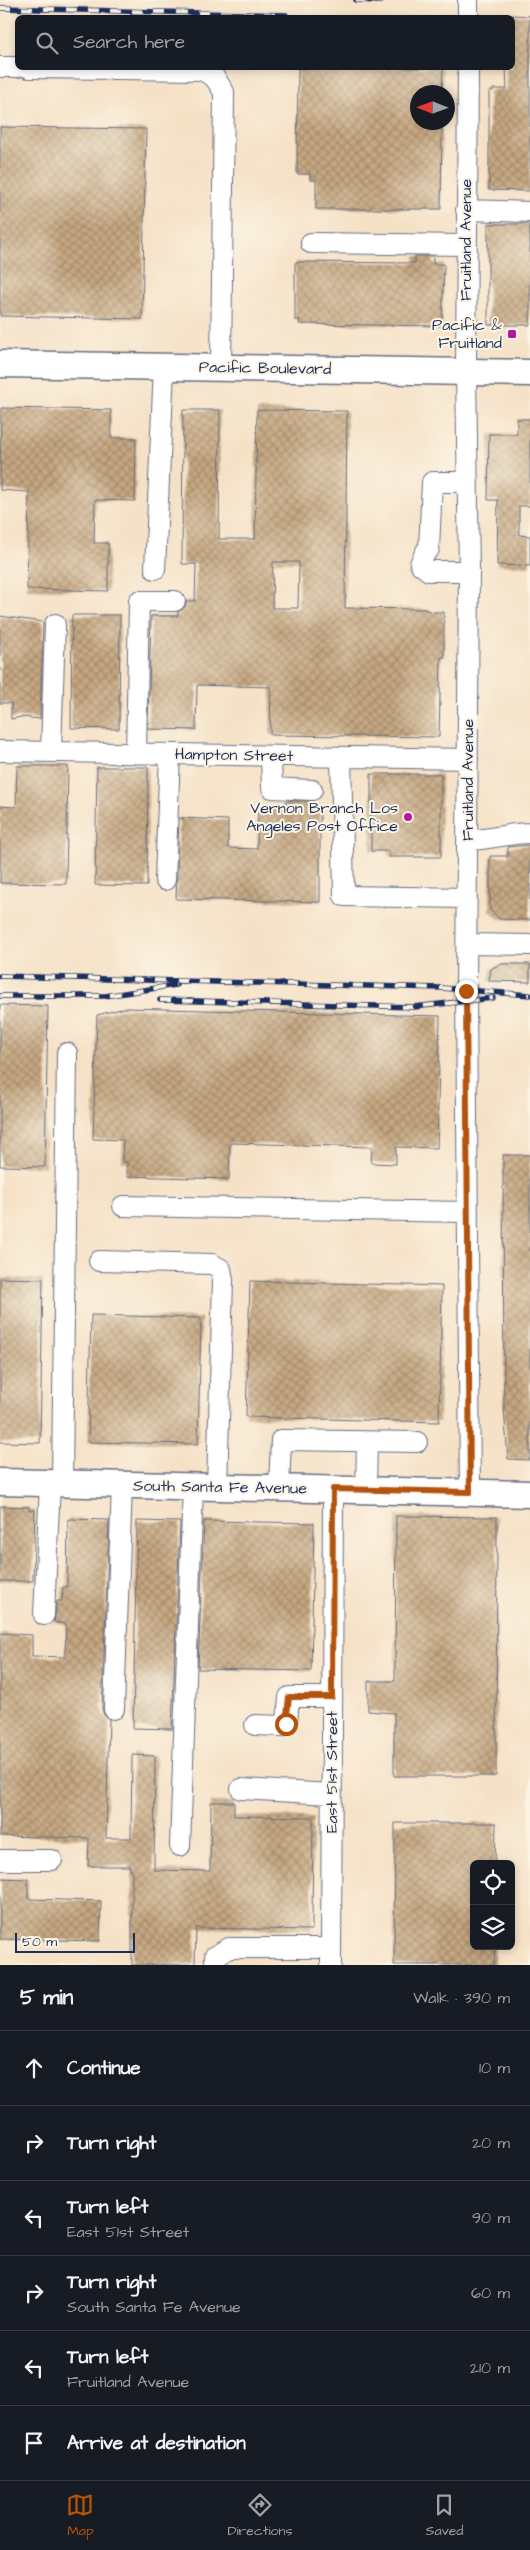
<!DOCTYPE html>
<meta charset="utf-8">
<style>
body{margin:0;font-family:"Architects Daughter",sans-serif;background:#20242c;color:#f1f3f6}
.controls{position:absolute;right:15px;bottom:15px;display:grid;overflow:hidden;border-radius:8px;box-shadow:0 2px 8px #0003}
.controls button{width:45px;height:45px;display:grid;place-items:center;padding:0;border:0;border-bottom:1px solid #363941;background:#171b24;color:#f1f3f6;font:25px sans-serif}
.compass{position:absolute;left:410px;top:85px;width:45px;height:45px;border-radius:50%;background:#171b24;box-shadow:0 2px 8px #0003;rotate:271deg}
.scale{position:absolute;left:15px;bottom:12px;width:120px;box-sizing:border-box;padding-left:5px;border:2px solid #1b2f5e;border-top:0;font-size:14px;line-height:18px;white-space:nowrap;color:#1b2f5e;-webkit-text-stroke:4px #fcf5e5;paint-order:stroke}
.stop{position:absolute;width:15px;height:15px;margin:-11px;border:4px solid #b45309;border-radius:50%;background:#fff}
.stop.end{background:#b45309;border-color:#fff;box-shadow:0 1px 5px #0008}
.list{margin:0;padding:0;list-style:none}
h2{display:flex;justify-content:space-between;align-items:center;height:65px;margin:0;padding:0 20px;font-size:21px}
h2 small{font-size:16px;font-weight:400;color:#9ea1a6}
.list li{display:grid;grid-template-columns:32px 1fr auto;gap:15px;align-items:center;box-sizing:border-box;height:75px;padding:0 20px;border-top:1px solid #363941}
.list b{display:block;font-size:19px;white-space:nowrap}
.list p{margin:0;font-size:16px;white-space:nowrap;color:#9ea1a6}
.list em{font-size:16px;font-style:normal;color:#9ea1a6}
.icon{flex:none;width:28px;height:28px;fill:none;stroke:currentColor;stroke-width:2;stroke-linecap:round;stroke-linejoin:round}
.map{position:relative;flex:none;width:530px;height:1965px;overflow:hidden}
.search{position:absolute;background:#171b24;box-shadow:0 2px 8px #0003;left:15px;right:15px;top:15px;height:55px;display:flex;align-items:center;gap:12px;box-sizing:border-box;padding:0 18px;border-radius:8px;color:#9ea1a6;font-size:19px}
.sheet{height:515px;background:#171b24}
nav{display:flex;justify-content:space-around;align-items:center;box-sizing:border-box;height:70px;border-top:1px solid #363941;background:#171b24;font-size:14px;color:#9ea1a6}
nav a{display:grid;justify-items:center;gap:2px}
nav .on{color:#b45309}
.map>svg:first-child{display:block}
.building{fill:url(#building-cross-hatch);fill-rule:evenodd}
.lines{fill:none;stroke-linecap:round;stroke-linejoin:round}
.minor-casing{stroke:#676d82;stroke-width:22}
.major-casing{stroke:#676d82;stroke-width:29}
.minor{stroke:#fff;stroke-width:20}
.major{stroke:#fff;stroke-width:26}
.rail-casing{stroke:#1b2f5e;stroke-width:5.5}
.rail{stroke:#fcf5e5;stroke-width:4;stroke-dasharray:11;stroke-linecap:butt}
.route{stroke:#b45309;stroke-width:6}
.poi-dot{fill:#b5179e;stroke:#fcf5e5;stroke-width:2}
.labels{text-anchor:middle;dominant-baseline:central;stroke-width:4;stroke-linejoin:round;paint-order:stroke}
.street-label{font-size:16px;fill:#1b2f5e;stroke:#fcf5e5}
.poi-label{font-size:16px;fill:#1b2f5e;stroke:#fcf5e5;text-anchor:end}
</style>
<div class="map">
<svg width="530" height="1965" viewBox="0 0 530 1965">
<defs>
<pattern id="building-cross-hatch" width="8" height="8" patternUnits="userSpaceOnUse" patternTransform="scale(1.25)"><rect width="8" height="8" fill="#c6a780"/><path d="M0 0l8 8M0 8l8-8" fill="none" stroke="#a0886c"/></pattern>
</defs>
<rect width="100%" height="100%" fill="#fcf5e5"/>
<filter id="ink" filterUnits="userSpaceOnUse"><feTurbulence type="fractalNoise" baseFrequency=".02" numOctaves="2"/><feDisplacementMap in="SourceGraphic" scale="10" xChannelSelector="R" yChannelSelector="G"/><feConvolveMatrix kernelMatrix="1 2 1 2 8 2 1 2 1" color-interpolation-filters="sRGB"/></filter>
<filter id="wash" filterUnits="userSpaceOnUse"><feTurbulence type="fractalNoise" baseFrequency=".0096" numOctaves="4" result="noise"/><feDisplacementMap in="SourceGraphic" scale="20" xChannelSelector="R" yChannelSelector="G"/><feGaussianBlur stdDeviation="1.12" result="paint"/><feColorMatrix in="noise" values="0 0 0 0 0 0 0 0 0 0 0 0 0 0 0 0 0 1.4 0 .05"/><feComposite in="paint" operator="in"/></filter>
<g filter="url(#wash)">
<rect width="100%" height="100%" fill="#f5e1c6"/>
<g id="blocks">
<path class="building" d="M512 15 530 16V191L489 190V91H493V89H507L506 68H512Z
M298 68H443L442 92H418V122H442L441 209H316V180H310V174H297Z
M0 127 146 129 142 319 0 316Z
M488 224H530V325H488Z
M415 256H433V264H444L442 326 299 324 300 320H295V263L297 262 415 263Z
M1 408 111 410V438H136L135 501 95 500 94 543H108V591L27 589 29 492 0 490Z
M183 410H220L219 539H255L257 410 347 411 345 608 424 609 433 612H444V657H441L439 737 270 735 271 687 197 685 196 730 148 729 151 616H178V612L185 607 187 601H195L196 564H182ZM273 562H299L298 608H272Z
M517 419H530V506H519V535L530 536V566L497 565 498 500H488L489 434H517Z
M72 615H120L119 729 71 728Z
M0 616 43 622 40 719 22 717 11 719V703H0Z
M17 766H68L66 884 0 883V806L16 807Z
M97 767H148L147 886 95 885Z
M371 774H441V857H389V851H371Z
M286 801H314L313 807H320V902L176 899 179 818 228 820V848L257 849 258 806 285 807Z
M530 845V920L499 919 490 910V856H508V847Z
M500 964H530V982L489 981 491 969Z
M0 1005 48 1006 45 1167 0 1166Z
M125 1008 440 1016 437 1148 396 1147V1164L371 1163 372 1147 230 1143 229 1179 127 1176V1162H122L123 1140 93 1139 97 1015Z
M503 1155H530V1460L508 1459 504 1409Z
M0 1278 43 1279 40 1443 0 1442Z
M250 1281 442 1286 439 1422 246 1417Z
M91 1315 201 1318 198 1444 88 1442Z
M0 1506 29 1507V1510H35L33 1581H0Z
M396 1516 497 1517 496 1776H394V1713L368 1711V1681H395Z
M68 1519 109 1520 102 1709 104 1715 109 1719 106 1838H131L132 1755 155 1756 154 1870 210 1871 211 1802H234V1816L313 1817 312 1930 196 1928 195 1964 132 1965V1870H130V1866H88L89 1838 0 1836V1633L32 1635V1656L65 1657 66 1624 54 1622 57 1601H62L63 1587H67Z
M137 1521 180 1522 172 1729 133 1728Z
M204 1521 314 1523 311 1671 198 1669Z
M395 1823H496L495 1864H474V1946H495L494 1965H394Z
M0 1878 28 1879V1899L101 1901 100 1941 0 1939Z"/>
</g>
</g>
<g filter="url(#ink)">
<use href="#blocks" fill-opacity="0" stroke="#676d82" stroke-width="1"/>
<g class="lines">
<g class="minor-casing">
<path id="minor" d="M468 0V18
M0 67H18
M29 68 202 70 215 78 224 92 221 368
M468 68 466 372 469 571 466 991 470 1492
M466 210 530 212
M311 243 467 245
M467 482H432L429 549 426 551 420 564 429 571H469
M155 569 164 367
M0 751 468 759
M51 752 55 624
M136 754 139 601H175
M271 756 272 788 312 790
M341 757 344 896 467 898
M468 840C490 840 508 833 530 833
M165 880 170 754
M467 944 530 945
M123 1206 468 1212
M99 1261 212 1264 221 1269 223 1280 217 1487
M62 1483 67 1053
M279 1488 281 1440 417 1442
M366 1490 367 1442
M44 1615 50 1483
M114 1709 122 1485
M255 1725 282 1726 287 1723 289 1697H332
M241 1789 331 1794
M180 1846 193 1486
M0 1860H52
M215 1965V1956L229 1948H331
M331 1965 333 1489"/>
</g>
<g class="major-casing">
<path id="major" d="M0 364 530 373
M0 1482 530 1494"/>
</g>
<use href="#minor" class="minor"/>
<use href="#major" class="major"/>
<g class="rail-casing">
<path id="rail" d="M356 0 381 1
M0 8 286 15
M0 976 441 988 530 995
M0 996H105L176 985
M160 1000 414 1007 493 998"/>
</g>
<use href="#rail" class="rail"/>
</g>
</g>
<g class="lines" filter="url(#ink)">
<path class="route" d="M286 1724 289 1697H332L333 1489 470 1492 466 991"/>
</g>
<g class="poi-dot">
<rect x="507" y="329" width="10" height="10" rx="2.5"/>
<circle cx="408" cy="817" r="5"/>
</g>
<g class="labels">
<g class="street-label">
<text transform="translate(466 240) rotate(-90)">Fruitland Avenue</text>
<text transform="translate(265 368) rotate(1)">Pacific Boulevard</text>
<text transform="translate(234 755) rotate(1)">Hampton Street</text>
<text transform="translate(468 780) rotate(-90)">Fruitland Avenue</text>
<text transform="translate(220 1487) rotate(1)">South Santa Fe Avenue</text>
<text transform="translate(332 1772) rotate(-90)">East 51st Street</text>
</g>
<g class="poi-label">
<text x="502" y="325">Pacific &amp;<tspan x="502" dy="18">Fruitland</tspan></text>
<text x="398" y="808">Vernon Branch Los<tspan x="398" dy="18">Angeles Post Office</tspan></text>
</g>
</g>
</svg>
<div class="controls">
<button><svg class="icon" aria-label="locate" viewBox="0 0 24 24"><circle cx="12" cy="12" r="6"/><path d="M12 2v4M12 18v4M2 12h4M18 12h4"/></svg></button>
<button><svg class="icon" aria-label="layers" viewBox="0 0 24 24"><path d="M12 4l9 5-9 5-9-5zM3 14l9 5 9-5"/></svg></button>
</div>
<svg class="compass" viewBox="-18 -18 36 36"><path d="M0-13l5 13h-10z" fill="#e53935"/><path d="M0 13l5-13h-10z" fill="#9ea1a6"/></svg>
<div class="scale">50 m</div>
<div class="stop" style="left:286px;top:1724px"></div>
<div class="stop end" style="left:466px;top:991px"></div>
<div class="search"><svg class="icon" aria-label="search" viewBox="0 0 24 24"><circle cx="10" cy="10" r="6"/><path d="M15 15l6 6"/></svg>Search here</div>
</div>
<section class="sheet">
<h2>5 min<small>Walk · 390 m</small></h2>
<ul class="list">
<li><svg class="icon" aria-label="ahead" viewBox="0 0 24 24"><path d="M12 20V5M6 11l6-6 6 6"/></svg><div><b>Continue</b></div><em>10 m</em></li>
<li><svg class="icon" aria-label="right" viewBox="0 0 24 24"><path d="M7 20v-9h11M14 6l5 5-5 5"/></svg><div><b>Turn right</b></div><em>20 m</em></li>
<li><svg class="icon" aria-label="left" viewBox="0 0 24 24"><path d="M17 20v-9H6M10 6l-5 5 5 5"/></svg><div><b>Turn left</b><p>East 51st Street</p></div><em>90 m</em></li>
<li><svg class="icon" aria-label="right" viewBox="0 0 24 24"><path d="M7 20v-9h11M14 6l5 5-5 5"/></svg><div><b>Turn right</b><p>South Santa Fe Avenue</p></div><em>60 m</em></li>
<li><svg class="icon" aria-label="left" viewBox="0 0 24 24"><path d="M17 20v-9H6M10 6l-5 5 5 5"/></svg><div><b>Turn left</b><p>Fruitland Avenue</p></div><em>210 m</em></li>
<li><svg class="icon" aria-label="arrive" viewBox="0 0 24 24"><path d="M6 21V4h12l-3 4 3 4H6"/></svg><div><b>Arrive at destination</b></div></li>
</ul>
</section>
<nav>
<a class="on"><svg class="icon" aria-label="map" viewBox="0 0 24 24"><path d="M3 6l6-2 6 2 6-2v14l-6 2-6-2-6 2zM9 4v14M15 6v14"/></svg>Map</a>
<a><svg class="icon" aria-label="directions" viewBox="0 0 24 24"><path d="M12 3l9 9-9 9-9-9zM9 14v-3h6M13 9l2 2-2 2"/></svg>Directions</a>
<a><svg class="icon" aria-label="saved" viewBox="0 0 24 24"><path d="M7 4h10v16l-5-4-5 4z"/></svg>Saved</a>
</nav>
